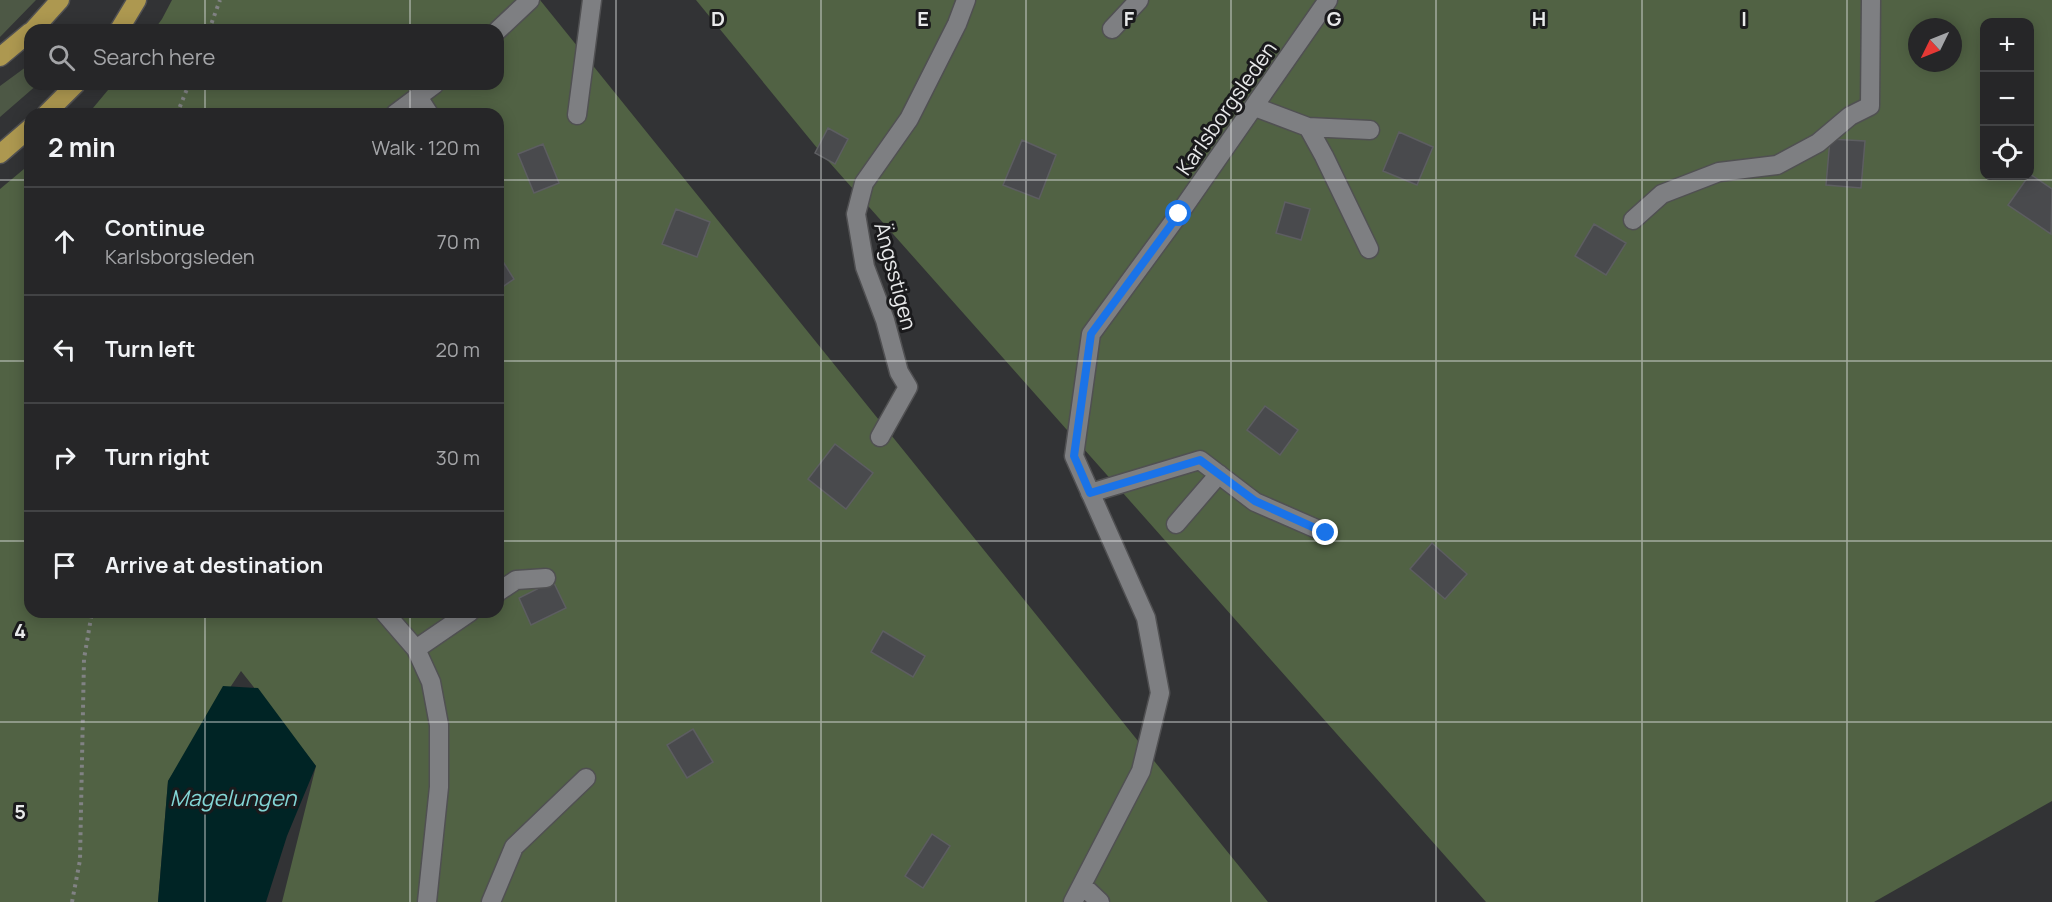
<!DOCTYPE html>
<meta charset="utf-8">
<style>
body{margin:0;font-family:Manrope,sans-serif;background:#2e2e30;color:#f1f3f6}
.controls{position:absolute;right:18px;top:18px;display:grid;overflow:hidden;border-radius:12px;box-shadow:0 3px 15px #0003}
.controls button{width:54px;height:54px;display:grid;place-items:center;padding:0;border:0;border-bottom:2px solid #424345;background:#262628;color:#f1f3f6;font:30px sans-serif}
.compass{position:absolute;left:1908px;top:18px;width:54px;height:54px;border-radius:50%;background:#262628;box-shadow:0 3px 15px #0003;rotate:227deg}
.stop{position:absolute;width:18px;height:18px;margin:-14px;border:4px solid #1a73e8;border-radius:50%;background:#fff}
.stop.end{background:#1a73e8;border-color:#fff;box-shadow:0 2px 6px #0008}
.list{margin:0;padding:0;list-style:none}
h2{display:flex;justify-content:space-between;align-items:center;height:78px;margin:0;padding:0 24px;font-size:26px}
h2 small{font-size:20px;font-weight:400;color:#a4a5a8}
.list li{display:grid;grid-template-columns:39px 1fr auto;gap:18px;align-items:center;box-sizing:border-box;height:108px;padding:0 24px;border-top:2px solid #424345}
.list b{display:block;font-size:22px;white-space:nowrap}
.list p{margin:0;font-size:20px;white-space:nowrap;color:#a4a5a8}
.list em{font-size:20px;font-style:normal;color:#a4a5a8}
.icon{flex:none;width:33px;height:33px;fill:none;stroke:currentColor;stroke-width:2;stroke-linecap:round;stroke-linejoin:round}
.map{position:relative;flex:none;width:2052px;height:902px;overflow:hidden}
.search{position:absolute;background:#262628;box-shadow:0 3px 15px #0003;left:24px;top:24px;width:480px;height:66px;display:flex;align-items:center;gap:15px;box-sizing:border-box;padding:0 21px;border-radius:18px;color:#a4a5a8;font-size:22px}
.panel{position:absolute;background:#262628;box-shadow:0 3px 15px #0003;left:24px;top:108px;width:480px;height:510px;border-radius:18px}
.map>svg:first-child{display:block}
.green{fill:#4d5845}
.forest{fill:#516244;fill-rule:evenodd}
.water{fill:#002425}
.building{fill:#494a4d;stroke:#5d5e61;stroke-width:1.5}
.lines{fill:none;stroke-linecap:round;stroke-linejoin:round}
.minor-casing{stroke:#505052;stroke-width:21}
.highway-casing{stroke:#505052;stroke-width:21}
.path{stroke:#818284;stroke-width:4;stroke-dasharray:3 4.5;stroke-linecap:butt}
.minor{stroke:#7e7f82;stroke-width:18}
.highway{stroke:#ad9850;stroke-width:18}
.route{stroke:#1a73e8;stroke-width:8}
.grid{fill:none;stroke:#e8e9ea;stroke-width:1.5;stroke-opacity:0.55}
.labels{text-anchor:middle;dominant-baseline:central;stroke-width:6;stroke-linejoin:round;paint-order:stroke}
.street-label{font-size:21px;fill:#e8e9ea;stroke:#1a1a1c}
.water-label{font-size:22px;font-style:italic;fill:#83d6d6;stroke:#1a1a1c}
.grid-label{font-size:20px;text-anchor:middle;font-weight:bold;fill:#e8e9ea;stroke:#1a1a1c;stroke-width:6;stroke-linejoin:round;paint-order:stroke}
</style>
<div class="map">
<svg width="2052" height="902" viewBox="0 0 2052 902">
<rect width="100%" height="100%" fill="#323335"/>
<path class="green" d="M0 0H36L0 37Z
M30 64V84H38L0 117V86Z"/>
<path class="forest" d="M172 0H540L1268 902H282L316 766 241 671 168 781 158 902H0V189L30 164V612H498V114H88L113 84H498V30H154L162 19Z
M696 0H2052V801L1874 902H1486L822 154ZM1984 22H2030V176H1984ZM1917 27H1953V63H1917Z"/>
<path class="water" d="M223 686 258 688 316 766 287 836 266 902H158L168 781Z"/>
<path class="building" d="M828 128 848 139 835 164 815 153Z
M1399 132 1433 147 1417 185 1383 171Z
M1830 139 1865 141 1861 188 1826 185Z
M1022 140 1056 155 1039 199 1003 185Z
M543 144 559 183 534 193 518 154Z
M2030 174 2052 189 2051 234 2008 205Z
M1285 202 1310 209 1301 240 1276 233Z
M676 209 710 222 697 257 662 244Z
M1594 224 1626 243 1606 275 1575 256Z
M500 257 514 279 498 290V259Z
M1265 406 1298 430 1280 455 1247 430Z
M835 444 873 473 846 509 808 479Z
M1432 543 1467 574 1445 599 1410 569Z
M553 581 566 608 531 625 519 598Z
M883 631 925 656 913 677 871 652Z
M693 729 713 762 687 778 667 745Z
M932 834 950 846 923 888 905 876Z"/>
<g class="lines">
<g class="minor-casing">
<path id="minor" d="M1112 29 1139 0
M498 30 530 0
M418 97 429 114
M1255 107 1308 127 1370 130
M395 114 435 84
M577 115 592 0
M1308 127 1324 156 1369 249
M1633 220 1662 194 1719 172 1777 165 1818 143 1850 116 1870 106 1871 0
M880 437 908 387 899 372 885 320 865 267 856 214 864 183 909 119 957 24 966 0
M1090 493 1200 460 1255 502 1326 533
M1176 524 1219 474
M498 592 516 580 546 578
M384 612 416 649 431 682 439 725V787L427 902
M416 649 470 612
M1082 885 1100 902
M491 902 514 847 586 778
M1073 902 1141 771 1160 693 1146 618 1074 456 1091 334 1179 214 1328 0"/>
</g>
<g class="highway-casing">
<path id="highway" d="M33 30 60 0
M119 30 137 0
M0 57 30 32
M46 114 76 84
M0 154 30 128"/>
</g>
<path class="path" d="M209 30 220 0
M177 114 189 84
M72 902 80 860 84 659 92 612"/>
<use href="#minor" class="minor"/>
<use href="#highway" class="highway"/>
</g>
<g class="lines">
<path class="route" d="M1179 214 1091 334 1074 456 1090 493 1200 460 1255 501 1326 533"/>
</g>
<path class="grid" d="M205 0V30M410 0V30M616 0V902M821 0V902M1026 0V902M1231 0V902M1436 0V902M1642 0V902M1847 0V902M205 84V114M410 84V114M0 180H30M498 180H2052M0 361H30M498 361H2052M0 541H30M498 541H2052M205 612V902M410 612V902M0 722H2052"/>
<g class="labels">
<g class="street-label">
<text transform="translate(1226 108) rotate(-55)">Karlsborgsleden</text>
<text transform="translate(896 276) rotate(75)">Ängsstigen</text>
</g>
<g class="water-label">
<text x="233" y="798">Magelungen</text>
</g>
</g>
<g class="grid-label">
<text x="718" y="26">D</text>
<text x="923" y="26">E</text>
<text x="1129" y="26">F</text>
<text x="1334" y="26">G</text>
<text x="1539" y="26">H</text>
<text x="1744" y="26">I</text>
<text x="20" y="638">4</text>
<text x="20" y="819">5</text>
</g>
</svg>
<div class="controls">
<button>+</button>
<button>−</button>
<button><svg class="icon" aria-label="locate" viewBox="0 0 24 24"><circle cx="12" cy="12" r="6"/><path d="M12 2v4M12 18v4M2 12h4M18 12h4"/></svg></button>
</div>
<svg class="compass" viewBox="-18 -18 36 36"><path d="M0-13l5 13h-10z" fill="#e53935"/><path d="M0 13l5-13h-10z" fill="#a4a5a8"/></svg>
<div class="stop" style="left:1179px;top:214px"></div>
<div class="stop end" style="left:1326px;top:533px"></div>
<div class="search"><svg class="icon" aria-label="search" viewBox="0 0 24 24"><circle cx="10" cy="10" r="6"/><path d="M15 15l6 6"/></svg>Search here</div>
<section class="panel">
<h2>2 min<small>Walk · 120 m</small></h2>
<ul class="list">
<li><svg class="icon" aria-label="ahead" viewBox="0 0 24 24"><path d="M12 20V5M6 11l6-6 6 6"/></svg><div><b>Continue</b><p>Karlsborgsleden</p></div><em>70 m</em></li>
<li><svg class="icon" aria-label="left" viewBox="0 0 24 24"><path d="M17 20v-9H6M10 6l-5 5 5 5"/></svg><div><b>Turn left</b></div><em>20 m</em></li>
<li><svg class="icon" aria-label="right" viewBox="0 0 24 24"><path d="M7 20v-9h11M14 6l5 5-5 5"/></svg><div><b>Turn right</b></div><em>30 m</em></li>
<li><svg class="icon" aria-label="arrive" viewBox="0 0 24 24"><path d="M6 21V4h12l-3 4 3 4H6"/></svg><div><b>Arrive at destination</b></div></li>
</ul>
</section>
</div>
